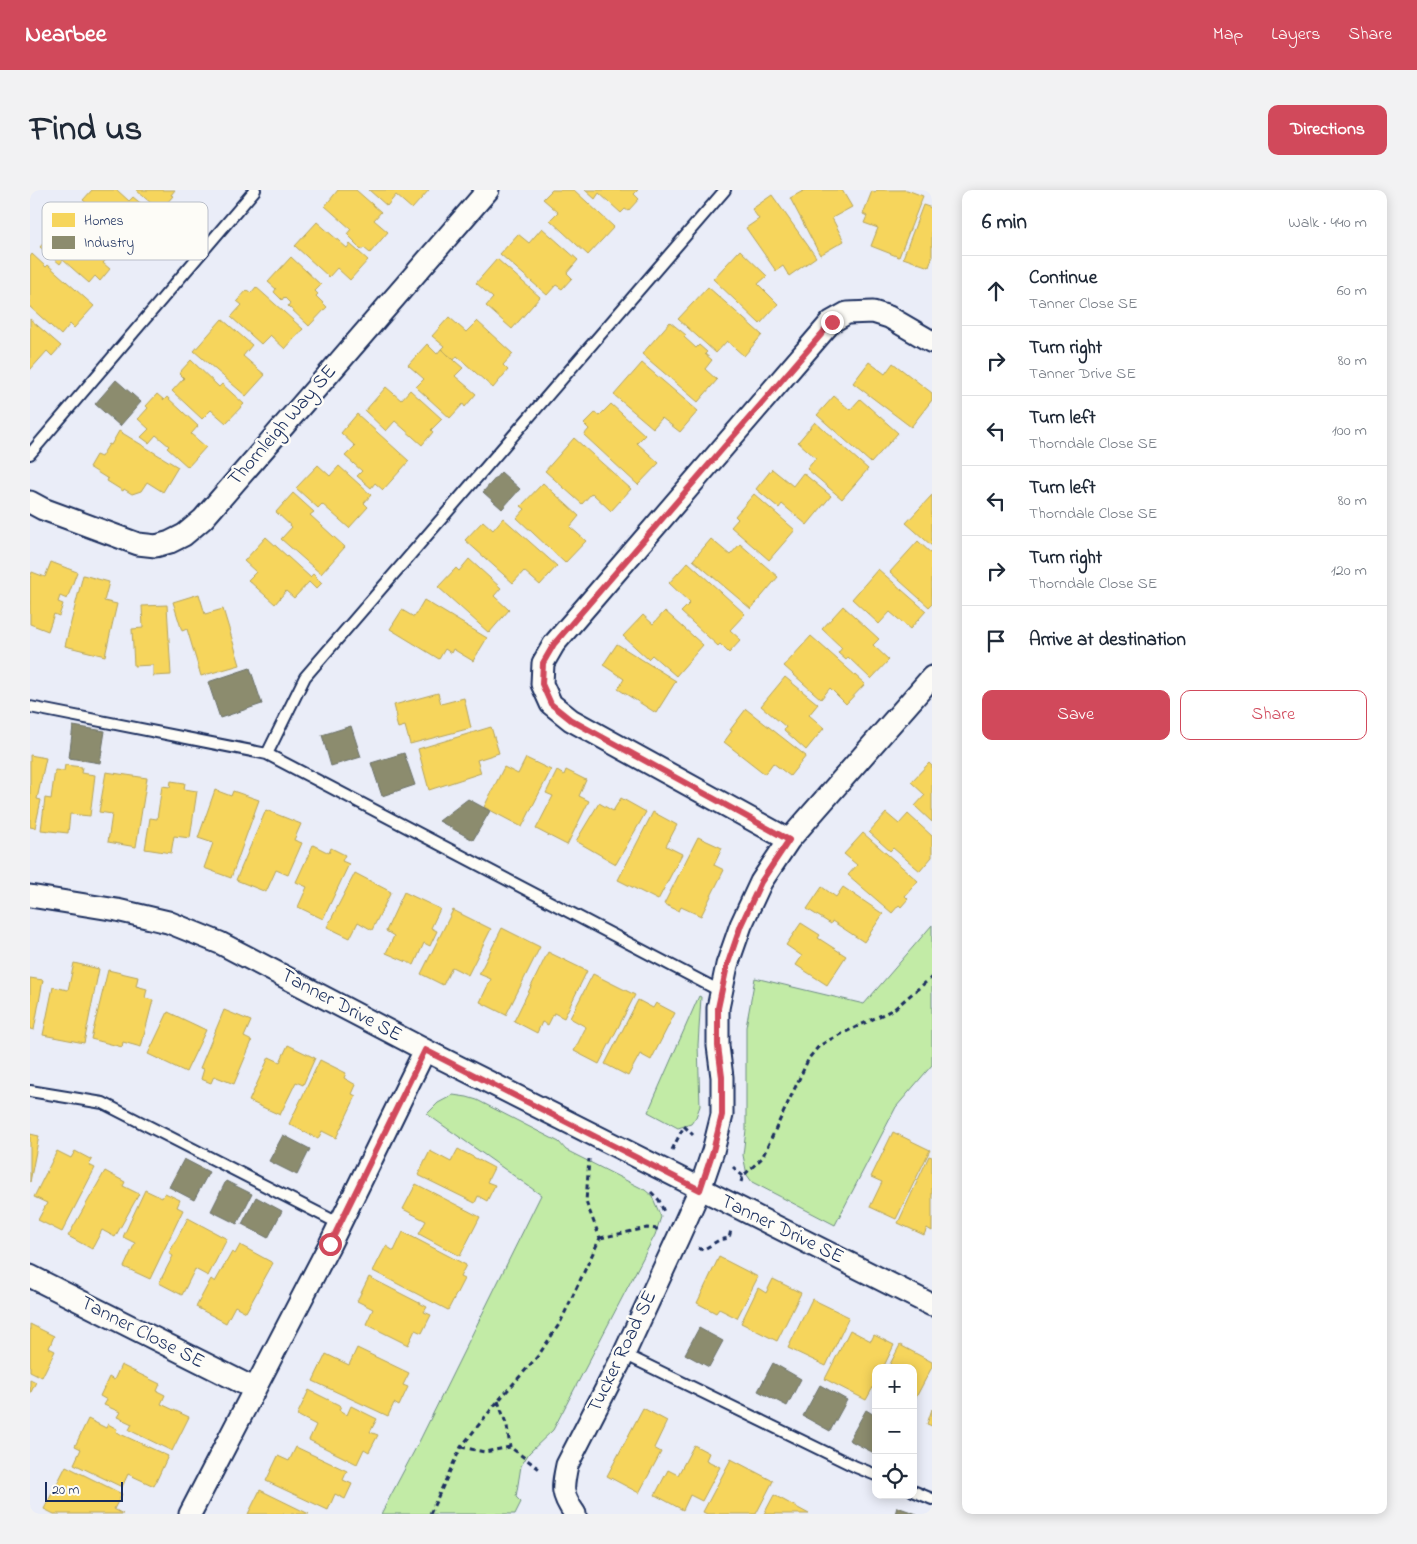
<!DOCTYPE html>
<meta charset="utf-8">
<style>
body{margin:0;font-family:"Indie Flower",sans-serif;background:#f2f2f3;color:#1f2937}
.controls{position:absolute;right:15px;bottom:15px;display:grid;overflow:hidden;border-radius:10px;box-shadow:0 2px 12px #0003}
.controls button{width:45px;height:45px;display:grid;place-items:center;padding:0;border:0;border-bottom:1px solid #e0e1e3;background:#fff;color:#1f2937;font:25px sans-serif}
.scale{position:absolute;left:15px;bottom:12px;width:78px;box-sizing:border-box;padding-left:5px;border:2px solid #1b2f5e;border-top:0;font-size:14px;line-height:18px;white-space:nowrap;color:#1b2f5e;-webkit-text-stroke:4px #fdfcf7;paint-order:stroke}
.stop{position:absolute;width:15px;height:15px;margin:-11px;border:4px solid #d1495b;border-radius:50%;background:#fff}
.stop.end{background:#d1495b;border-color:#fff;box-shadow:0 1px 5px #0008}
.list{margin:0;padding:0;list-style:none}
h2{display:flex;justify-content:space-between;align-items:center;height:65px;margin:0;padding:0 20px;font-size:21px}
h2 small{font-size:16px;font-weight:400;color:#747a83}
.list li{display:grid;grid-template-columns:32px 1fr auto;gap:15px;align-items:center;box-sizing:border-box;height:70px;padding:0 20px;border-top:1px solid #e0e1e3}
.list b{display:block;font-size:19px;white-space:nowrap}
.list p{margin:0;font-size:16px;white-space:nowrap;color:#747a83}
.list em{font-size:16px;font-style:normal;color:#747a83}
.actions{display:flex;gap:10px;padding:15px 20px}
.actions a{flex:1;padding:11px 0;border:1px solid #d1495b;border-radius:10px;text-align:center;font-size:18px;color:#d1495b}
.actions .main{background:#d1495b;color:#fff}
.icon{flex:none;width:28px;height:28px;fill:none;stroke:currentColor;stroke-width:2;stroke-linecap:round;stroke-linejoin:round}
.map{position:relative;flex:none;width:902px;height:1324px;overflow:hidden;border-radius:10px}
header{display:flex;align-items:center;gap:30px;box-sizing:border-box;height:70px;padding:0 25px;background:#d1495b;color:#fff}
header strong{font-size:24px}
nav{display:flex;gap:28px;margin-inline-start:auto;font-size:18px}
.intro{display:flex;align-items:center;justify-content:space-between;box-sizing:border-box;height:120px;padding:0 30px}
h1{margin:0;font-size:35px}
.button{padding:12px 22px;border-radius:10px;background:#d1495b;color:#fff;font-size:18px;font-weight:700}
main{display:flex;gap:30px;padding:0 30px}
aside{flex:1;background:#fff;border-radius:10px;box-shadow:0 2px 12px #0003}
.map>svg:first-child{display:block}
.green{fill:#c2eba6;stroke:#6e8d82}
.homes{fill:#f6d55c;stroke:#b4a35d}
.industry{fill:#8c8c6e;stroke:#6a7069}
.lines{fill:none;stroke-linecap:round;stroke-linejoin:round}
.lane-casing{stroke:#1b2f5e;stroke-width:14}
.street-casing{stroke:#1b2f5e;stroke-width:25}
.path{stroke:#1b2f5e;stroke-width:3;stroke-dasharray:5 4;stroke-linecap:butt}
.lane{stroke:#fdfcf7;stroke-width:10}
.street{stroke:#fdfcf7;stroke-width:21}
.route{stroke:#d1495b;stroke-width:6}
.labels{text-anchor:middle;dominant-baseline:central;stroke-width:5;stroke-linejoin:round;paint-order:stroke}
.street-label{font-size:20px;fill:#1b2f5e;stroke:#fdfcf7}
.key{fill:#fdfcf7;stroke:#b9bec9;stroke-width:1}
.key-label{font-size:14px;fill:#1b2f5e}
</style>
<header>
<strong>Nearbee</strong>
<nav><a>Map</a><a>Layers</a><a>Share</a></nav>
</header>
<div class="intro"><h1>Find us</h1><a class="button">Directions</a></div>
<main>
<div class="map">
<svg width="902" height="1324" viewBox="0 0 902 1324">
<rect width="100%" height="100%" fill="#eaedf8"/>
<filter id="ink" filterUnits="userSpaceOnUse"><feTurbulence type="fractalNoise" baseFrequency=".02" numOctaves="2"/><feDisplacementMap in="SourceGraphic" scale="10" xChannelSelector="R" yChannelSelector="G"/><feConvolveMatrix kernelMatrix="1 2 1 2 8 2 1 2 1" color-interpolation-filters="sRGB"/></filter>
<g filter="url(#ink)">
<path class="green" d="M902 735V875L866 917 805 1035 722 992 717 985 713 965 716 940V837L725 788 834 814Z
M669 806 671 807 668 855 670 916 666 927 661 934 648 938 618 922Z
M423 905 437 907 447 910 529 952 536 960 615 1000 622 1006 631 1027 625 1045 523 1240 499 1263 491 1276 486 1307 491 1312 485 1324H351L390 1250 511 1005 397 924 408 913Z"/>
<path class="homes" d="M62 0H87L99 11 103 7 114 16 110 21 122 33 95 64 65 37 68 34 63 29 68 24 53 10Z
M106 0H145L141 5 143 6 130 21Z
M308 0H326L351 22 344 30 358 42 340 63 334 58 331 60 324 53 325 52 317 44 321 39 295 16Z
M339 0H399L382 19 366 5 357 16Z
M522 0H544L584 37 558 65 520 30 528 22 513 9Z
M555 0H608L604 4 609 9 598 21 595 19 591 23 569 3 565 9Z
M775 0H812L822 17 802 28 814 51 790 65 760 8Z
M847 0H877L893 6 869 67 841 56 848 38 834 33 837 26 833 24 842 1 845 3Z
M742 5 786 67 759 86 753 76 746 81 716 38 729 29 722 19Z
M893 15 902 18V68L899 77 873 68Z
M287 32 317 58 320 54 338 70 320 90 307 78 299 87 265 56Z
M28 36 43 48 46 44 49 47 53 42 80 65 73 73 80 79 70 91 65 86 59 93 33 70 30 74 10 57Z
M512 38 548 70 537 83 542 88 532 99 526 95 517 105 470 64 488 44 499 53Z
M710 60 737 86 728 94 748 114 730 134 683 89Z
M2 64 16 77 18 75 64 116 44 138 40 134 31 145 0 117V67Z
M261 67 291 95 285 101 288 104 286 106 297 117 279 136 258 116 260 113 254 107 252 110 244 102 246 99 238 92Z
M467 69 510 107 482 139 456 116 463 108 446 93Z
M226 97 273 139 255 159 240 145 231 154 201 127 212 115 207 111 217 100 221 103Z
M678 97 732 145 714 166 697 151 686 163 648 129Z
M419 127 436 142 447 131 483 164 473 175 478 180 463 198 427 166 424 170 411 159 414 156 402 146Z
M0 129 31 156 22 166 17 161 0 180Z
M192 129 222 155 213 166 235 185 216 206 164 161Z
M640 132 656 145 654 147 666 158 669 155 677 162 675 164 682 170 675 179 687 190 668 212 612 164Z
M397 154 407 164 411 159 433 178 425 186 446 204 435 217 433 214 420 228 386 197 394 189 378 175Z
M161 170 189 197 192 194 214 214 196 233 181 220 172 229 142 201 154 188 149 183Z
M839 172 855 184 863 173 902 203V210L881 237 823 193Z
M612 173 668 221 650 242 632 228 623 238 584 205Z
M356 197 371 210 380 200 412 229 401 240 403 242 392 255 365 231 356 241 335 221Z
M127 204 134 210 137 207 168 236 161 244 176 257 158 277 137 258 139 256 126 245 119 253 111 247 119 239 108 229 118 218 116 216Z
M804 206 820 220 830 209 868 243 841 273 787 225Z
M581 214 615 245 607 253 629 273 608 295 554 245 559 239 554 234 565 223 569 226Z
M327 224 379 271 353 300 345 293 341 298 327 286 332 281 315 266 325 256 311 243Z
M785 232 838 279 812 309 777 279 786 268 768 252Z
M89 241 148 277 133 302 117 292 111 301 102 304 94 299 93 301 77 291 78 289 59 277 66 265 71 267 79 254 81 255Z
M544 248 601 299 581 321 562 303 552 314 515 281Z
M288 275 300 286 309 276 341 305 334 313 338 317 319 338 292 314 288 318 266 298Z
M742 279 763 296 773 283 801 306 777 335 752 314 749 318 726 299Z
M513 293 549 326 540 337 556 351 535 373 487 328 495 319 491 316Z
M263 303 284 322 280 325 315 357 291 384 251 349 262 337 246 322Z
M724 304 765 340 739 370 701 337 708 329 705 326Z
M902 305V356L876 333Z
M473 328 527 376 510 395 494 381 483 393 435 350 453 331 463 340Z
M236 347 280 387 283 384 292 393 286 399 279 392 264 408 256 401 245 414 218 390 226 382 214 371Z
M681 349 700 365 710 354 748 387 721 419 663 370Z
M888 351 902 364V414L899 417 860 382Z
M439 369 471 398 464 406 479 420 459 443 408 397 426 378 429 381Z
M21 372 47 382 37 409 30 406 28 412 33 414 29 426 24 424 18 441 0 434V388L2 382 15 387Z
M658 372 715 424 700 440 711 450 699 463 690 454 688 456 651 422 660 413 639 393Z
M848 379 896 421 880 439 860 422 849 434 822 409Z
M53 385 79 392 74 411 87 414 75 466 35 456Z
M169 404 175 424 193 419 210 475 171 486 157 439 152 441 143 412Z
M394 410 457 448 443 471 423 459 421 463 415 459 409 469 360 439 372 420 384 427Z
M137 415 141 485 123 486V475L104 476 102 439 113 438 112 416Z
M813 416 849 449 843 455 859 470 841 489 818 467 816 470 808 463 812 458 792 439Z
M635 421 673 455 646 486 622 465 618 469 593 446 613 425 623 434Z
M781 446 835 494 816 514 800 498 791 509 754 476Z
M587 454 646 491 626 523 588 499 594 489 573 475Z
M755 487 788 514 779 525 794 538 776 560 754 540 756 537 731 516Z
M408 503 411 514 434 508 441 538 380 554 375 536 368 538 365 528 367 527 364 515Z
M716 519 776 566 760 586 743 573 735 584 694 552 702 541 700 540Z
M461 537 469 563 447 570 451 583 399 600 388 559Z
M0 565 16 568 7 609 11 610 5 638 0 637Z
M496 568 521 580 492 637 454 617 474 577 488 584Z
M899 573 902 576V632L885 616 895 605 881 592Z
M35 575 52 577 51 583 65 585 60 626 40 624 38 643 11 640 15 608 21 609 25 580 34 581Z
M536 580 556 590 549 606 559 611 537 655 506 639 523 606 516 603 527 581 534 585Z
M76 582 117 588 106 657 78 652 82 624 69 622Z
M141 591 155 593 154 599 167 601 160 648 144 646 141 663 115 659 120 628 127 629 132 596 140 597Z
M185 600 201 606 203 601 229 610 201 688 174 678 183 653 168 648Z
M591 608 616 622 586 674 546 651 569 613 583 621Z
M236 620 271 634 264 650 272 653 258 685 246 680 236 702 206 690Z
M623 622 647 635 636 656 652 664 628 710 588 690Z
M856 623 869 634 878 624 902 646V667L890 681 863 658 860 661 839 642Z
M833 643 888 691 875 706 878 709 871 717 869 715 862 723 818 685 827 675 814 664Z
M668 647 692 658 684 675 694 680 671 726 651 717 649 721 634 714Z
M283 655 299 663 301 658 315 665 312 671 319 674 293 729 268 717 277 697 266 692Z
M325 683 361 702 342 740 328 732 320 748 297 737Z
M792 697 806 707 813 697 853 724 834 752 802 731 801 734 777 719Z
M374 702 410 719 401 738 407 741 400 756 394 753 384 775 356 763 364 746 356 741Z
M423 720 461 739 438 785 422 777 413 795 391 784Z
M771 733 790 745 788 748 816 766 797 795 766 775 772 766 756 755Z
M472 738 510 757 476 825 450 812 461 789 449 784Z
M518 762 557 781 534 828 524 823 518 835 512 832 507 843 484 831Z
M44 773 69 779 54 853 13 845 23 797 38 800Z
M78 780 108 787 106 796 117 799 115 808 123 810 111 857 93 852 92 857 61 849Z
M563 784 605 805 569 874 544 861 556 837 540 828Z
M0 788 13 790 4 840 0 839Z
M608 810 623 818 626 813 645 823 621 870 610 864 598 886 575 874Z
M194 820 221 831 214 847 222 851 204 894 184 886 181 893 171 889 174 879 170 878Z
M138 822 176 840 156 882 118 864Z
M258 855 285 868 273 895 266 892 250 925 219 911 239 867 250 872Z
M290 870 316 883 314 888 326 895 322 904 326 906 306 948 292 941 288 949 259 934Z
M863 942 900 960 866 1029 840 1017 852 992 841 987Z
M0 944 9 946 0 992Z
M428 959 464 978 457 992 465 995 457 1011 448 1006 445 1013 388 985 400 961 421 972Z
M27 961 41 968 45 961 62 970 59 975 65 978 32 1042 8 1030 17 1013 4 1007Z
M899 966 902 967V1041L897 1038 894 1045 868 1033Z
M75 981 95 992 93 996 109 1004 85 1047 72 1040 62 1059 38 1046Z
M386 994 450 1027 430 1066 389 1044 396 1031 373 1019Z
M115 1000 132 1008 135 1003 150 1010 147 1017 153 1020 120 1089 94 1077 105 1053 93 1047Z
M158 1028 197 1049 178 1086 165 1079 152 1105 129 1093 143 1066 139 1063Z
M373 1042 436 1075 430 1087 434 1089 418 1120 343 1081 356 1056 364 1061Z
M210 1055 243 1073 216 1122 205 1116 196 1133 166 1117 181 1089 185 1092 202 1062 205 1064Z
M689 1067 728 1087 707 1128 689 1119 686 1123 667 1113Z
M339 1087 397 1117 394 1122 401 1125 392 1143 385 1140 378 1155 336 1134 343 1119 327 1111Z
M743 1089 771 1103 747 1151 711 1133 728 1098 736 1103Z
M782 1109 819 1127 796 1176 758 1158Z
M0 1134 24 1146 19 1158 25 1161 12 1187 0 1181Z
M820 1140 841 1151 844 1145 864 1155 853 1178H846V1192L836 1210 795 1189Z
M870 1155 902 1172V1177L883 1213V1178H858Z
M327 1158 379 1183 373 1195 378 1197 369 1216 364 1213 358 1226 283 1191 296 1164 319 1175Z
M91 1175 130 1194 127 1201 135 1205 131 1214 159 1227 142 1261 99 1240 102 1234 87 1227 90 1222 74 1215 77 1210 70 1206 79 1187 84 1190Z
M0 1189 6 1192 0 1204Z
M279 1200 311 1216 309 1220 317 1225 321 1216 347 1229 340 1242 348 1245 339 1262 334 1259 327 1274 279 1250 286 1235 267 1225Z
M613 1218 637 1231 624 1258 631 1262 609 1303 577 1286Z
M902 1219V1236L897 1234Z
M58 1229 76 1238 78 1234 87 1239 86 1242 138 1266 124 1296 98 1284 92 1297 44 1274 51 1259 45 1256Z
M664 1255 679 1263 676 1270 690 1277 672 1311 660 1305 653 1320 625 1305 638 1280 648 1285Z
M266 1257 317 1281 313 1290 322 1294 315 1309 305 1304 298 1320 236 1291 248 1266 259 1271Z
M701 1269 743 1291 726 1324H677L673 1322Z
M36 1276 92 1304 84 1319 93 1324H24L14 1319Z
M230 1300 279 1324H218Z
M744 1305 779 1324H734Z"/>
<path class="industry" d="M86 190 111 212 90 236 65 214Z
M471 282 490 299 472 319 453 302Z
M220 478 232 514 190 528 178 492Z
M43 536 75 541 70 573 39 568Z
M321 536 331 567 301 576 292 545Z
M374 563 385 595 352 606 341 573Z
M438 609 460 621 443 650 409 631Z
M253 945 280 959 267 985 239 971Z
M154 969 179 982 164 1010 139 997Z
M196 991 222 1004 207 1034 181 1021Z
M226 1007 252 1021 238 1048 212 1034Z
M669 1138 693 1151 679 1177 655 1164Z
M743 1173 771 1189 757 1216 728 1201Z
M790 1195 817 1210 800 1241 773 1226Z
M836 1220 846 1226V1260L844 1263 819 1250Z
M867 1317 887 1324H865Z"/>
<g class="lines">
<g class="lane-casing">
<path id="lane" d="M0 264 225 0
M0 517 237 564 692 802
M237 564 275 487 695 0
M0 901 73 913 310 1034
M594 1164 826 1277 846 1285
M883 1301 902 1309"/>
</g>
<g class="street-casing">
<path id="street" d="M0 312 13 319 108 354 126 356 140 352 154 345 173 329 458 0
M759 650 541 530 521 514 512 494 513 473 524 454 801 132 817 123 843 122 859 127 902 152
M0 706 87 720 138 732 190 753 395 860 902 1115
M0 1086 225 1199
M160 1324 300 1054 395 860
M545 1324C531 1304 532 1299 537 1275L594 1164 648 1048 670 999 683 961 692 925V887L688 856V818L697 775 711 735 731 692 759 650 902 487"/>
</g>
<path class="path" d="M642 960 654 936 663 945
M703 977 713 986
M711 992 713 986 732 968 779 868 789 856 801 849 864 819 902 787
M621 1002 629 1010 634 1022
M570 1048 617 1038 628 1039
M668 1058 673 1060 689 1050 699 1048 701 1040
M468 1211 477 1236 480 1257
M431 1257 455 1262 480 1257 512 1281
M400 1324 431 1257 468 1211 508 1166 530 1133 570 1048 556 1012 559 969"/>
<use href="#lane" class="lane"/>
<use href="#street" class="street"/>
</g>
</g>
<g class="lines" filter="url(#ink)">
<path class="route" d="M300 1054 395 860 670 1000 683 961 692 925V887L688 856V818L697 776 711 735 731 692 759 650 541 530 521 514 512 494 513 473 524 454 802 132"/>
</g>
<g class="labels">
<g class="street-label">
<text transform="translate(253 236) rotate(-49)">Thornleigh Way SE</text>
<text transform="translate(311 816) rotate(28)">Tanner Drive SE</text>
<text transform="translate(752 1040) rotate(26)">Tanner Drive SE</text>
<text transform="translate(112 1143) rotate(27)">Tanner Close SE</text>
<text transform="translate(593 1162) rotate(-64)">Tucker Road SE</text>
</g>
</g>
<rect x="12" y="12" width="166" height="58" rx="8" class="key"/>
<rect x="22" y="23" width="23" height="14" fill="#f6d55c"/>
<rect x="22" y="46" width="23" height="13" fill="#8c8c6e"/>
<g class="key-label">
<text x="54" y="35">Homes</text>
<text x="54" y="57">Industry</text>
</g>
</svg>
<div class="controls">
<button>+</button>
<button>−</button>
<button><svg class="icon" aria-label="locate" viewBox="0 0 24 24"><circle cx="12" cy="12" r="6"/><path d="M12 2v4M12 18v4M2 12h4M18 12h4"/></svg></button>
</div>
<div class="scale">20 m</div>
<div class="stop" style="left:300px;top:1054px"></div>
<div class="stop end" style="left:802px;top:132px"></div>
</div>
<aside>
<h2>6 min<small>Walk · 440 m</small></h2>
<ul class="list">
<li><svg class="icon" aria-label="ahead" viewBox="0 0 24 24"><path d="M12 20V5M6 11l6-6 6 6"/></svg><div><b>Continue</b><p>Tanner Close SE</p></div><em>60 m</em></li>
<li><svg class="icon" aria-label="right" viewBox="0 0 24 24"><path d="M7 20v-9h11M14 6l5 5-5 5"/></svg><div><b>Turn right</b><p>Tanner Drive SE</p></div><em>80 m</em></li>
<li><svg class="icon" aria-label="left" viewBox="0 0 24 24"><path d="M17 20v-9H6M10 6l-5 5 5 5"/></svg><div><b>Turn left</b><p>Thorndale Close SE</p></div><em>100 m</em></li>
<li><svg class="icon" aria-label="left" viewBox="0 0 24 24"><path d="M17 20v-9H6M10 6l-5 5 5 5"/></svg><div><b>Turn left</b><p>Thorndale Close SE</p></div><em>80 m</em></li>
<li><svg class="icon" aria-label="right" viewBox="0 0 24 24"><path d="M7 20v-9h11M14 6l5 5-5 5"/></svg><div><b>Turn right</b><p>Thorndale Close SE</p></div><em>120 m</em></li>
<li><svg class="icon" aria-label="arrive" viewBox="0 0 24 24"><path d="M6 21V4h12l-3 4 3 4H6"/></svg><div><b>Arrive at destination</b></div></li>
</ul>
<div class="actions"><a class="main">Save</a><a>Share</a></div>
</aside>
</main>
